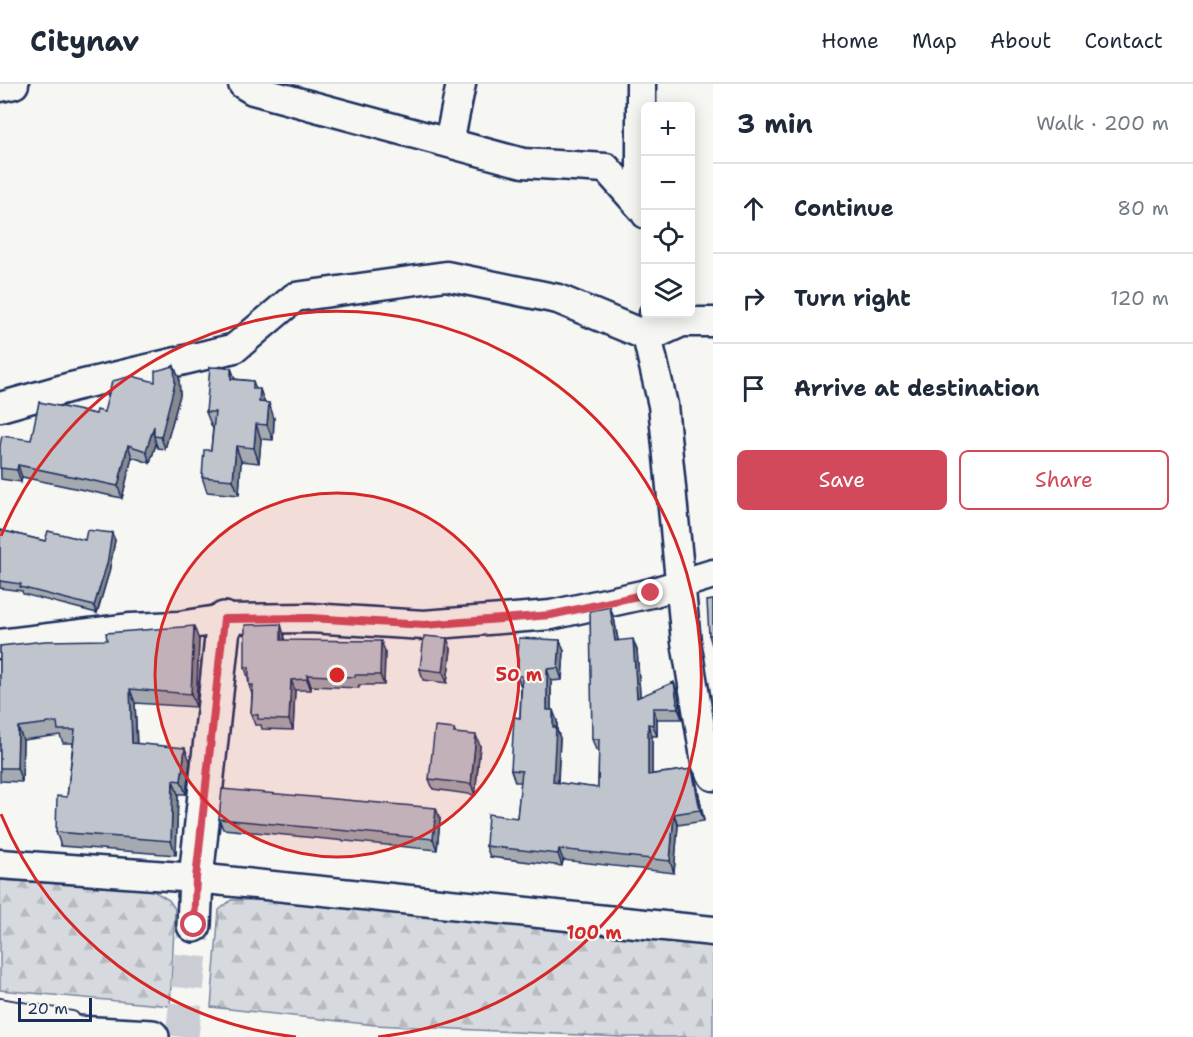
<!DOCTYPE html>
<meta charset="utf-8">
<style>
body{margin:0;font-family:"Shantell Sans",sans-serif;background:#f6f6f7;color:#1f2937}
.controls{position:absolute;right:18px;top:18px;display:grid;overflow:hidden;border-radius:9px;box-shadow:0 3px 15px #0003}
.controls button{width:54px;height:54px;display:grid;place-items:center;padding:0;border:0;border-bottom:2px solid #e0e1e3;background:#fff;color:#1f2937;font:30px sans-serif}
.scale{position:absolute;left:18px;bottom:15px;width:74px;box-sizing:border-box;padding-left:6px;border:3px solid #1b2f5e;border-top:0;font-size:16px;line-height:21px;white-space:nowrap;color:#1b2f5e;-webkit-text-stroke:4px #f6f6f2;paint-order:stroke}
.stop{position:absolute;width:18px;height:18px;margin:-14px;border:4px solid #d1495b;border-radius:50%;background:#fff}
.stop.end{background:#d1495b;border-color:#fff;box-shadow:0 2px 6px #0008}
.list{margin:0;padding:0;list-style:none}
h2{display:flex;justify-content:space-between;align-items:center;height:78px;margin:0;padding:0 24px;font-size:26px}
h2 small{font-size:20px;font-weight:400;color:#747a83}
.list li{display:grid;grid-template-columns:39px 1fr auto;gap:18px;align-items:center;box-sizing:border-box;height:90px;padding:0 24px;border-top:2px solid #e0e1e3}
.list b{display:block;font-size:22px;white-space:nowrap}
.list em{font-size:20px;font-style:normal;color:#747a83}
.actions{display:flex;gap:12px;padding:18px 24px}
.actions a{flex:1;padding:14px 0;border:2px solid #d1495b;border-radius:9px;text-align:center;font-size:21px;color:#d1495b}
.actions .main{background:#d1495b;color:#fff}
.icon{flex:none;width:33px;height:33px;fill:none;stroke:currentColor;stroke-width:2;stroke-linecap:round;stroke-linejoin:round}
.map{position:relative;flex:none;width:713px;height:953px;overflow:hidden}
header{display:flex;align-items:center;gap:36px;box-sizing:border-box;height:84px;padding:0 30px;background:#fff;border-bottom:2px solid #e0e1e3}
header strong{font-size:28px}
nav{display:flex;gap:33px;margin-inline-start:auto;font-size:21px}
main{display:flex}
aside{flex:1;background:#fff}
.map>svg:first-child{display:block}
.forest{fill:url(#forest-firs);stroke:#78849e;stroke-width:1.5}
.lines{fill:none;stroke-linecap:round;stroke-linejoin:round}
.secondary-tunnel{stroke:#caced4;stroke-width:33;stroke-dasharray:33 16;stroke-linecap:butt}
.lane-casing{stroke:#1b2f5e;stroke-width:18}
.street-casing{stroke:#1b2f5e;stroke-width:33}
.secondary-casing{stroke:#1b2f5e;stroke-width:38}
.highway-casing{stroke:#1b2f5e;stroke-width:38}
.lane{stroke:#f6f6f2;stroke-width:14}
.street{stroke:#f6f6f2;stroke-width:28}
.secondary{stroke:#f6f6f2;stroke-width:33}
.highway{stroke:#f6f6f2;stroke-width:33}
.wall{fill:#a5a9b0;stroke:#1b2f5e;stroke-width:1.5}
.shaded-wall{fill:#868990;stroke:#1b2f5e;stroke-width:1.5}
.building{fill:#c0c4cd;stroke:#1b2f5e;stroke-width:1.5}
.route{stroke:#d1495b;stroke-width:8}
.ring{fill:none;stroke:#d62828;stroke-width:3}
.centre{fill:#d62828;stroke:#f6f6f2;stroke-width:3}
.ring-label{font-size:18px;text-anchor:middle;font-weight:bold;fill:#d62828;stroke:#f6f6f2;stroke-width:4.5;stroke-linejoin:round;paint-order:stroke}
</style>
<header>
<strong>Citynav</strong>
<nav><a>Home</a><a>Map</a><a>About</a><a>Contact</a></nav>
</header>
<main>
<div class="map">
<svg width="713" height="953" viewBox="0 0 713 953">
<defs>
<pattern id="forest-firs" width="22" height="20" patternUnits="userSpaceOnUse" patternTransform="scale(1.5)"><rect width="22" height="20" fill="#d6d9dd"/><path d="M5 1l3.5 6h-7zM16 11l3.5 6h-7z" fill="#b7bbc0"/></pattern>
</defs>
<rect width="100%" height="100%" fill="#f6f6f2"/>
<filter id="ink" filterUnits="userSpaceOnUse"><feTurbulence type="fractalNoise" baseFrequency=".0167" numOctaves="2"/><feDisplacementMap in="SourceGraphic" scale="12" xChannelSelector="R" yChannelSelector="G"/><feConvolveMatrix kernelMatrix="1 2 1 2 8 2 1 2 1" color-interpolation-filters="sRGB"/></filter>
<g filter="url(#ink)">
<path class="forest" d="M0 796 152 806 169 816 175 825 170 922 0 906Z
M231 816H272L713 855V953H620L375 941 211 923 219 826Z"/>
<g class="lines">
<path class="secondary-tunnel" d="M182 953 194 841"/>
<g class="lane-casing">
<path id="lane" d="M0 922 72 935"/>
</g>
<g class="street-casing">
<path id="street" d="M243 0 253 6 523 79 606 84 645 128
M641 0V94L646 130
M0 3 14 0
M449 59 461 0
M654 230V238L647 252 663 321 686 558 706 679 713 692
M647 254 682 238H713
M0 323 71 303 235 264 295 213 446 192 558 215 647 252
M0 560 131 544 179 542 224 535 310 534 424 541 551 531 651 509 713 490
M0 780 196 794 713 847"/>
</g>
<g class="secondary-casing">
<path id="secondary" d="M194 841 196 794 224 535"/>
</g>
<g class="highway-casing">
<path id="highway" d="M0 945 152 953"/>
</g>
<use href="#lane" class="lane"/>
<use href="#street" class="street"/>
<use href="#secondary" class="secondary"/>
<use href="#highway" class="highway"/>
</g>
<path class="wall" d="M231 284 235 295 253 297 256 305 274 334 273 356 261 355 259 379 241 377 239 411 207 408 202 393 211 366 213 343H212L206 328Z
M179 294 180 311 165 365 158 364 156 360 150 379 132 373 122 414 22 393 21 398 1 395 0 361 31 356 104 328 155 298Z
M0 446 45 457 115 456 109 488 97 529 23 510 22 507 0 504Z
M713 516V561H712L709 551Z
M614 534 618 556 637 566 640 612 678 609 682 635H657V652H652V690L692 685 696 696 704 737 678 741 674 789 563 776 562 782 490 773 486 762 517 734 521 698H515L511 686 520 634 521 603 517 592 564 567 562 596 551 597V626L557 637V646L560 654 558 699 598 704 599 666H596L592 655Z
M284 551V556L385 567 384 601H359V604L311 602V606H295L293 646 262 645 261 641H255L251 630 252 610 249 601 248 594 245 583Z
M199 556 196 623 135 619 137 660 190 677 186 710H178L176 771 61 762 56 748 67 713 73 659H63L60 651 23 656 22 698 0 697V562Z
M451 565 447 599 423 596 420 585Z
M454 645 456 649 480 662 475 711 433 705 429 695Z
M219 735H440L437 766 223 745Z"/>
<path class="shaded-wall" d="M174 282 179 294 180 311 165 365 161 353Z
M231 284 236 299 231 295Z
M260 305 265 320 259 318Z
M269 319 274 334 273 356 267 341Z
M256 340 261 355 259 379 254 364Z
M154 342V352L156 360 150 379 146 367Z
M128 361 132 373 122 414 118 402Z
M236 362 241 377 239 411 233 396Z
M18 381 22 393 21 398 17 386Z
M112 449 115 456 109 488 97 529 94 522Z
M610 523 614 534 620 568 615 557Z
M281 540 284 551V566L281 556Z
M194 542 199 556 196 623 191 610Z
M447 554 451 565 447 599 443 588Z
M633 555 637 566 641 625 637 614Z
M560 556 564 567 562 596 558 584Z
M381 557 385 567 384 601 380 591Z
M547 585 551 597V637L547 626Z
M307 591 311 602V606L307 595Z
M291 596 295 606 293 646 289 636Z
M674 598 678 609 682 635 678 624Z
M130 605 135 619 137 673 132 659Z
M653 624 657 635V652L653 641Z
M553 626 557 637V646L560 654 557 710 553 698Z
M648 640 652 652V702L648 691Z
M18 643 23 656 22 698 17 684Z
M476 651 480 662 475 711 471 700Z
M185 664 190 677 186 710 181 697Z
M692 685 696 696 704 737 700 726Z
M173 696 178 710 176 771 171 757Z
M436 724 440 735 437 766 433 755Z
M674 730 678 741 674 789 670 777Z
M559 765 563 776 562 782 558 770Z"/>
<path class="building" d="M174 282 175 299 161 353 154 352V342L146 367 128 361 118 402 18 381 17 386 0 384V361L2 352 31 356 39 318 96 330 97 326 104 328 112 297 132 292 155 298V287Z
M210 283 231 284V295L253 297V305H260L259 318 269 319 267 341 256 340 254 364 236 362 233 396 202 393 204 366H211L215 328H206Z
M0 446 45 457 48 447 85 456 87 446 112 449 107 480 94 522 20 503 21 500 0 497Z
M713 516V551H709L707 517Z
M610 523 615 557 633 555 637 614 674 598 678 624H653V641L648 640V691L692 685 700 726 674 730 670 777 559 765 558 770 486 762 488 730 517 734 522 687 511 686 514 633 520 634 522 592H517L519 554 560 556 558 584 547 585V626H553V643H556L553 698 598 704 599 655H592L590 527Z
M281 540V556L381 557 380 591H355V593L307 591V595L291 596 289 636 258 635V631L251 630 253 601H249V583H245V541Z
M194 542 191 610 130 605 132 659 185 664 181 697 173 696 171 757 56 748 57 712 67 713 75 646H58L57 638 18 643 17 684H0V562L45 557 107 556 106 549Z
M424 552 447 554 443 588 420 585Z
M435 643 454 645V649L476 651 471 700 429 695Z
M222 705 436 724 433 755 219 735Z"/>
</g>
<g class="lines" filter="url(#ink)">
<path class="route" d="M194 841 196 794 224 535 310 534 424 541 551 531 651 509"/>
</g>
<circle cx="337" cy="591" r="182" fill="#d62828" fill-opacity=".12"/>
<g class="ring">
<circle cx="337" cy="591" r="182"/>
<path d="M296 953A364 364 0 0 1 1 730M1 452A364 364 0 1 1 378 953"/>
</g>
<circle cx="337" cy="591" r="9" class="centre"/>
<g class="ring-label">
<text x="519" y="597">50 m</text>
<text x="594" y="855">100 m</text>
</g>
</svg>
<div class="controls">
<button>+</button>
<button>−</button>
<button><svg class="icon" aria-label="locate" viewBox="0 0 24 24"><circle cx="12" cy="12" r="6"/><path d="M12 2v4M12 18v4M2 12h4M18 12h4"/></svg></button>
<button><svg class="icon" aria-label="layers" viewBox="0 0 24 24"><path d="M12 4l9 5-9 5-9-5zM3 14l9 5 9-5"/></svg></button>
</div>
<div class="scale">20 m</div>
<div class="stop" style="left:194px;top:841px"></div>
<div class="stop end" style="left:651px;top:509px"></div>
</div>
<aside>
<h2>3 min<small>Walk · 200 m</small></h2>
<ul class="list">
<li><svg class="icon" aria-label="ahead" viewBox="0 0 24 24"><path d="M12 20V5M6 11l6-6 6 6"/></svg><div><b>Continue</b></div><em>80 m</em></li>
<li><svg class="icon" aria-label="right" viewBox="0 0 24 24"><path d="M7 20v-9h11M14 6l5 5-5 5"/></svg><div><b>Turn right</b></div><em>120 m</em></li>
<li><svg class="icon" aria-label="arrive" viewBox="0 0 24 24"><path d="M6 21V4h12l-3 4 3 4H6"/></svg><div><b>Arrive at destination</b></div></li>
</ul>
<div class="actions"><a class="main">Save</a><a>Share</a></div>
</aside>
</main>
